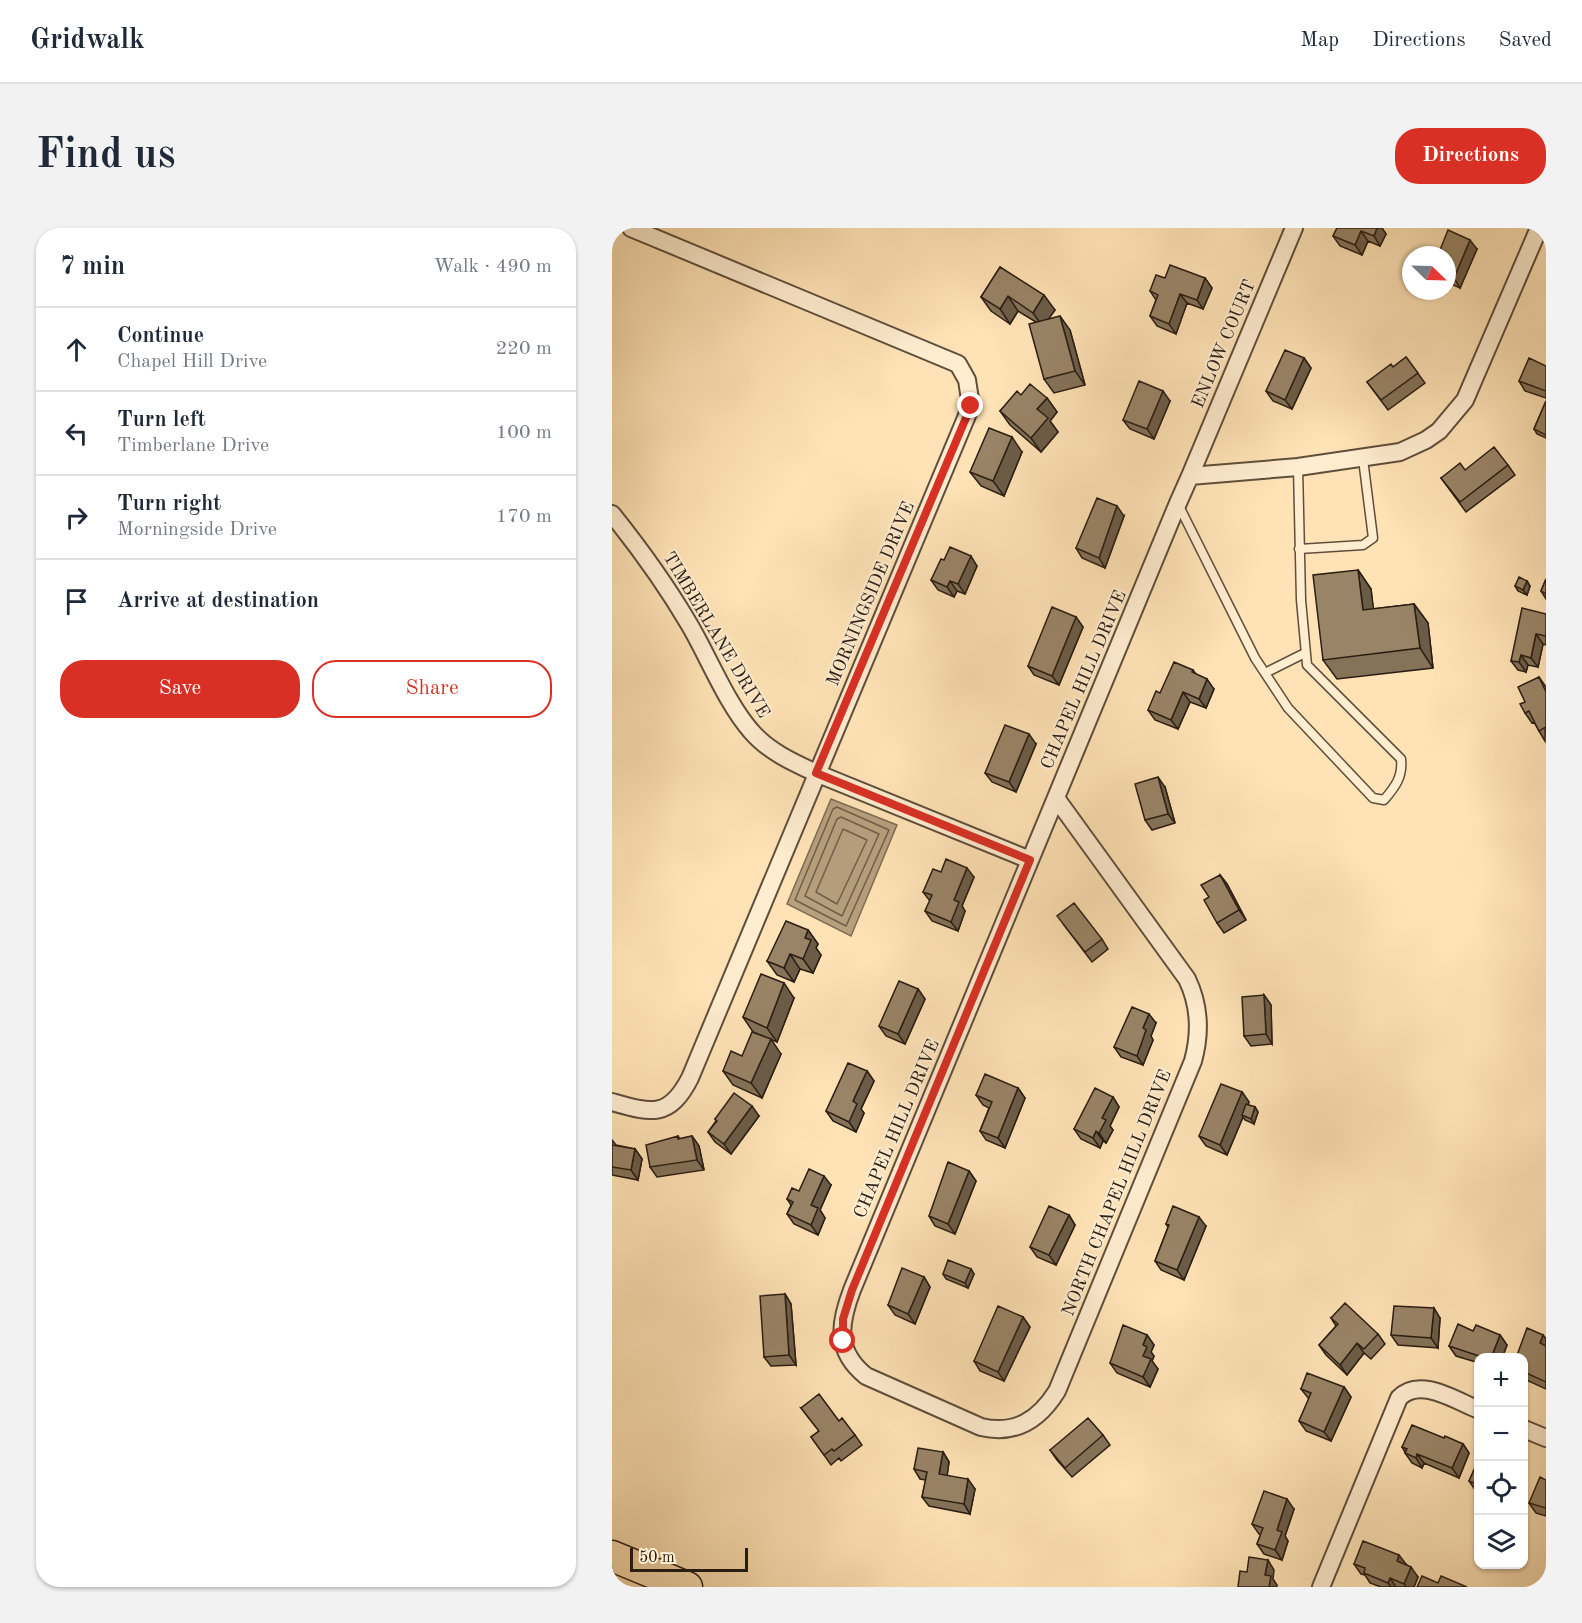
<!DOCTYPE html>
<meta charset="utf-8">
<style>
body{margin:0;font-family:"Old Standard TT",serif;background:#f2f2f3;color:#1f2937}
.controls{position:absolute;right:18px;bottom:18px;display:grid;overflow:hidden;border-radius:12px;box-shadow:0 2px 4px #0004}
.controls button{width:54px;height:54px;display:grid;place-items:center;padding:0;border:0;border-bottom:2px solid #e0e1e3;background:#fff;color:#1f2937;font:30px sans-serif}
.compass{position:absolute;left:790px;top:18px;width:54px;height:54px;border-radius:50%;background:#fff;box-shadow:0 2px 4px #0004;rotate:113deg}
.scale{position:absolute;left:18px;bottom:15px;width:118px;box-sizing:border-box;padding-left:6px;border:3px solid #2a1d12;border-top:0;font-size:16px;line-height:21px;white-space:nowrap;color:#2a1d12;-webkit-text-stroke:4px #ffedd0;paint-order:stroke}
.stop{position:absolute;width:18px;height:18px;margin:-14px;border:4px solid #d93025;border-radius:50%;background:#fff}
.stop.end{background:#d93025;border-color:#fff;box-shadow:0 2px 6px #0008}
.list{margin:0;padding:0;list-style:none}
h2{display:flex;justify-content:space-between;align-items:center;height:78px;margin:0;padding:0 24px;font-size:26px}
h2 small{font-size:20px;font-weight:400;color:#747a83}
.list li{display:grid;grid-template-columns:39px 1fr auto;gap:18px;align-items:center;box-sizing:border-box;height:84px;padding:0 24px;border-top:2px solid #e0e1e3}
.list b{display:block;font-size:22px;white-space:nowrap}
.list p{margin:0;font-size:20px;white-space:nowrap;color:#747a83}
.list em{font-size:20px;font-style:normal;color:#747a83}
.actions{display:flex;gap:12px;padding:18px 24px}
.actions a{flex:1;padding:14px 0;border:2px solid #d93025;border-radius:24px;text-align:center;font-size:21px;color:#d93025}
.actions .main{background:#d93025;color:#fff}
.icon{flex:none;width:33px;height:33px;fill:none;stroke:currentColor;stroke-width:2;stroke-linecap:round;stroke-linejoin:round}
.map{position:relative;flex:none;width:934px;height:1359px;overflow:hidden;border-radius:24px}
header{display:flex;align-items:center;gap:36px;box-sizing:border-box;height:84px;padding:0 30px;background:#fff;border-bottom:2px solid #e0e1e3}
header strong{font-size:28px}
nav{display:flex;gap:33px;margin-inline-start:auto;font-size:21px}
.intro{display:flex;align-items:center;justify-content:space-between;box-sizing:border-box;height:144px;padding:0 36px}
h1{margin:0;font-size:42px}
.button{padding:15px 27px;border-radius:24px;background:#d93025;color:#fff;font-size:21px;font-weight:700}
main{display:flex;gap:36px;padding:0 36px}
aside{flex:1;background:#fff;border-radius:24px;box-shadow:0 2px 4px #0004}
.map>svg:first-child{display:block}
.water{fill:#b7a07e;stroke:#7f6c53;stroke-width:1.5}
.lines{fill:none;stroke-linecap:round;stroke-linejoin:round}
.shore{stroke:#705e48;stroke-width:1.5}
.lane-casing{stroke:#5f4e3b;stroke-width:11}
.street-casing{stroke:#5f4e3b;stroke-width:20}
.highway-casing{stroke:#2a1d12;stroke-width:33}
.lane{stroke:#ffedd0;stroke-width:8}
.street{stroke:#ffedd0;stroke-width:16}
.highway{stroke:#ffe3b6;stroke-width:30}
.wall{fill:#847259;stroke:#2a1d12;stroke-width:1.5}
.shaded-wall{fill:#6b5c48;stroke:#2a1d12;stroke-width:1.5}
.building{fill:#998467;stroke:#2a1d12;stroke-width:1.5}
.route{stroke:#d93025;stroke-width:8}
.labels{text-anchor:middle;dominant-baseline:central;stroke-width:4.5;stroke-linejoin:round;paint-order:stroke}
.street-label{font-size:18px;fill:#2a1d12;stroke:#ffedd0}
</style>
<header>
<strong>Gridwalk</strong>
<nav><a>Map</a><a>Directions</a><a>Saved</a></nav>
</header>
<div class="intro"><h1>Find us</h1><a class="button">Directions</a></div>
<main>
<aside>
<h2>7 min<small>Walk · 490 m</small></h2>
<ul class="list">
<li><svg class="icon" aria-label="ahead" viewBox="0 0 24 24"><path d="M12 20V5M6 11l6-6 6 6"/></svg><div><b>Continue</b><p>Chapel Hill Drive</p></div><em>220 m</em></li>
<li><svg class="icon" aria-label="left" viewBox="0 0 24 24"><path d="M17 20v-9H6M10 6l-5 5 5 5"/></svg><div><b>Turn left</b><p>Timberlane Drive</p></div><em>100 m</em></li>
<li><svg class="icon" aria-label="right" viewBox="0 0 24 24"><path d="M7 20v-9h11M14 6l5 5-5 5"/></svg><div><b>Turn right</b><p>Morningside Drive</p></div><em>170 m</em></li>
<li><svg class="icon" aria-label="arrive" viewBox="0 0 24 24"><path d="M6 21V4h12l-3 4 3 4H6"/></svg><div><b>Arrive at destination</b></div></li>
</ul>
<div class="actions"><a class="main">Save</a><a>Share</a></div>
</aside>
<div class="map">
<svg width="934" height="1359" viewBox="0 0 934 1359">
<rect width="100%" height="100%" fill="#ffe3b6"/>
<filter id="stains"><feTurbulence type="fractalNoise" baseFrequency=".00333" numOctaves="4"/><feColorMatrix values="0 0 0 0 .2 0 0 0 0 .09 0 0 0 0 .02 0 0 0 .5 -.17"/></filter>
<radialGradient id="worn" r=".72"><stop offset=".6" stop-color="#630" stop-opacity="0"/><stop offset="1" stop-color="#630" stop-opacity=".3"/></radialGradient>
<path class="water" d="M219 571 285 597 239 708 175 676Z"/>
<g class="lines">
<path class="shore" d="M225 579 277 602 234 698 183 672 221 581Z
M229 589 267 606 230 688 193 668 225 591Z
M231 601 255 612 225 676 204 664Z"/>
<g class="lane-casing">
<path id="lane" d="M566 276 643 430 676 480 761 570 772 572C783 559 791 549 789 531L695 437 689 372 686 239
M687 321 751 317 761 310 751 231
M653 445 693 425"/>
</g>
<g class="street-casing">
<path id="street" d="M578 248 682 0
M0 286C28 321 54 357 77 396 96 428 115 476 139 503 156 523 180 534 204 545L418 632
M444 570 575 751C588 778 589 804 581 833L445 1163C427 1192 403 1207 369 1199L254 1148C223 1123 227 1096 240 1062L566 275 578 248 686 239 788 224 814 212 827 203 853 172 927 0
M0 874C39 885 57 891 78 850L359 178 355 152 346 136 19 0
M912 1201 934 1210
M709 1359 787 1170C808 1148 844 1173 867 1182"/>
</g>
<g class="highway-casing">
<path id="highway" d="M0 1328 75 1359"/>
</g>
<use href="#lane" class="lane"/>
<use href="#street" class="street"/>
<use href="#highway" class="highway"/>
</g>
<path class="wall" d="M725 0H770L774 6 768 18 756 13 750 27 728 18 721 8Z
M865 21 848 60 835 54V27Z
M388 39 443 82 436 91 458 102 473 157 442 165 432 151 424 94 406 83 398 96 379 83 369 69Z
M553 50H593L600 60 591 81 575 75 564 106 545 98 538 88 544 72 538 63Z
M794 129 813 155 776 182 755 154 781 139Z
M692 130 699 140 680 181 661 173 654 163Z
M934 138V170L913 163 907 153Z
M409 167 435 170 445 184 438 193 446 204 429 224 398 197 388 183Z
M558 173 542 211 518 201 511 192Z
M934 173V210L925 206 922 201Z
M410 224 392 268 369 258 358 244Z
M896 237 903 247 854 284 829 250 853 242Z
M512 288 493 340 470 330 464 320Z
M332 332 365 338 353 366 345 363 342 369 326 362 319 352Z
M746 342 759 361 761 381 802 376 816 395 821 440 725 451 711 432Z
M934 351V371L929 363Z
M915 353 918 358 915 367 906 363 903 358Z
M934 386V417L931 416 926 439 916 437 914 444 906 442 899 433Z
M464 389 471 399 447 457 422 447 416 438Z
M581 442 584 446 602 461 594 480 578 474 566 501 543 492 536 482 548 465Z
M927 449 934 459 933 513 927 503 922 494 920 495 913 485V474Z
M424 516 404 564 380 554 373 545Z
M553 559 563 595 540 602 533 592Z
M329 644 362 649 350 678 353 683 346 703 320 693 313 683 318 673 311 664Z
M608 647 615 656 634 692 612 705 605 695Z
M452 697 490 711 496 721 480 734Z
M196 702 206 716 204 720 209 727 201 745 188 741 182 754 165 747 155 733Z
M306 761 313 771 293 816 274 808 267 798Z
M652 767 659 777 660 816 639 818 632 808Z
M182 770 165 814 141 804 131 789Z
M544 795 539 808 541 812 531 837 509 829 502 819Z
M169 826 150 870 121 857 111 843 130 828Z
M255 843 262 853 249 881 252 885 244 904 221 893 214 883Z
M406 860 413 870 393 920 374 912 368 903 377 880 371 877 364 867Z
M630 864 637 874 636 877 643 879 646 884 642 896 633 892 631 889 615 927 594 918 587 908Z
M501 869 507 879 498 898 501 902 494 915 491 913 488 920 469 911 462 901Z
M147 888 119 926 103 914 96 904 104 893 103 891Z
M66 908 68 911 80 908 87 918 92 942 45 949 38 939Z
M0 912 4 917 23 921 30 931 26 952 0 947Z
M357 943 364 953 343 1006 323 998 317 988Z
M219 957 208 982 213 990 206 1007 182 996 175 986 179 977 175 971 187 963Z
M457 987 463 997 444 1037 425 1029 418 1019Z
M554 996 594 998 572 1052 549 1042 543 1033 556 999Z
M359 1041 362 1046 356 1060 334 1051 331 1046Z
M312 1049 318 1059 303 1096 283 1087 276 1077Z
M173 1066 179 1076 184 1137 159 1138 152 1129Z
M411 1089 418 1099 392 1153 368 1143 362 1133Z
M719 1090 766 1106 773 1116 759 1131 752 1125 735 1147 714 1127 707 1117 724 1098Z
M828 1090 826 1120 786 1117 779 1107Z
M861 1103 888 1107 895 1117 890 1130H867V1135L844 1128 837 1118Z
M535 1107 542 1117 539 1124 542 1128 540 1133 546 1141 538 1159 505 1145 498 1135Z
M931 1107 934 1111V1161L912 1151V1130Z
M732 1159 739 1169 719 1213 694 1203 687 1193 697 1171 689 1161Z
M189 1180 227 1193 243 1207 250 1217 229 1233 227 1230 219 1237 199 1209 207 1203Z
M491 1207 498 1217 460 1249 445 1232 438 1222Z
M832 1210 851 1216 857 1225 847 1250 812 1235 810 1240 800 1235 793 1225V1224L790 1219Z
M331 1224 337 1234 335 1247 363 1261 358 1286 317 1278 310 1269 314 1252 308 1251 302 1241Z
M867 1231V1264L864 1263 857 1253Z
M934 1252V1288L924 1285 917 1275Z
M682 1281 673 1308 676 1313 670 1332 652 1326 645 1316 649 1306H647L640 1296Z
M742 1336H794L806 1349 802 1359H769L758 1355 753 1347 749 1346Z"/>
<path class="shaded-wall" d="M765 0H770L774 6 768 18 762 8Z
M749 3 756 13 750 27 743 17Z
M858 12 865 21 848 60 842 50Z
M593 50 600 60 591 81 585 72Z
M568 66 575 75 564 106 557 96Z
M432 67 443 82 431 99 421 85Z
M396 68 406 83 398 96 388 81Z
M448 88 458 102 473 157 463 143Z
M692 130 699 140 680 181 673 172Z
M551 163 558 173 542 211 535 201Z
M435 170 445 184 438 193 446 204 429 224 419 210 425 181Z
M400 209 410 224 392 268 381 253Z
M505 278 512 288 493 340 487 330Z
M359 328 365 338 353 366 346 356Z
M746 342 759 361 764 401 751 382Z
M338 353 345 363 342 369 335 359Z
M915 353 918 358 915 367 911 362Z
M802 376 816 395 821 440 808 420Z
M464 389 471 399 447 457 440 448Z
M924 406 931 416 926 439 919 430Z
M909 427 916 437 914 444 907 434Z
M595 451 602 461 594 480 587 471Z
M571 464 578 474 566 501 559 492Z
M417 506 424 516 404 564 397 554Z
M546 549 553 559 563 595 556 586Z
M355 640 362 649 350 678 353 683 346 703 339 694 342 672Z
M608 647 615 656 634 692 627 682Z
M196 702 206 716 204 720 209 727 201 745 191 731 193 710Z
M178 726 188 741 182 754 172 740Z
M172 755 182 770 165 814 155 800Z
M306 761 313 771 293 816 286 806Z
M652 767 659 777 660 816 654 806Z
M537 786 544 795 539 808 541 812 531 837 525 828 531 800Z
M159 811 169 826 150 870 139 855Z
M255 843 262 853 249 881 252 885 244 904 237 894 241 873Z
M406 860 413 870 393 920 386 910Z
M630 864 637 874 631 888 630 887 631 889 615 927 608 917Z
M501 869 507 879 498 898 501 902 494 915 487 905 490 890Z
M140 878 147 888 119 926 112 916Z
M643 879 646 884 642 896 639 891Z
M484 903 491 913 488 920 481 910Z
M80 908 87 918 92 942 85 932Z
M23 921 30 931 26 952 19 942Z
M357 943 364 953 343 1006 336 996Z
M212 948 219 957 208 982 213 990 206 1007 199 997V977Z
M457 987 463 997 444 1037 437 1027Z
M587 989 594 998 572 1052 565 1042Z
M359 1041 362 1046 356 1060 353 1055Z
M312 1049 318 1059 303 1096 296 1086Z
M173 1066 179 1076 184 1137 177 1127Z
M822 1080 828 1090 826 1120 819 1110Z
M411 1089 418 1099 392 1153 386 1144Z
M535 1107 542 1117 539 1124 542 1128 540 1133 546 1141 538 1159 531 1149V1117Z
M888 1107 895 1117 890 1130H879Z
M931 1107 934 1111V1125L928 1115Z
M745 1115 752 1125 735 1147 728 1137Z
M732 1159 739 1169 719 1213 712 1204Z
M851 1216 857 1225 847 1250 840 1240Z
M331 1224 337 1234 334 1256 327 1246Z
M805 1226 812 1235 810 1240 804 1230Z
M356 1251 363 1261 358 1286 352 1276Z
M675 1271 682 1281 673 1308 676 1313 670 1332 663 1322 665 1302Z
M787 1327 794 1336 791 1343 785 1333Z
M656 1332 662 1342 661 1351 665 1357V1359H657L653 1347Z
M799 1339 806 1349 802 1359H794L792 1356Z
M778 1350 784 1359H779L776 1355Z"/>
<path class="building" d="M725 0H765L762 8 749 3 743 17 721 8Z
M836 2 858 12 842 50 835 47V27H826Z
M558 37 593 50 585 72 568 66 557 96 538 88 546 67 538 63 544 47 553 50Z
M388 39 432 67 421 85 396 68 388 81 369 69Z
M448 88 463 143 432 151 417 96Z
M673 122 692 130 673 172 654 163Z
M794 129 806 145 769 172 755 154 779 136 781 139Z
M917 130 934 138V163L907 153Z
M527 153 551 163 535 201 511 192Z
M418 156 435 170 425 181 436 190 419 210 388 183 405 163 409 167Z
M934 173V207L922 201Z
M377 200 400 209 381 253 358 244Z
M882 219 896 237 848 274 829 250 848 235 853 242Z
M485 270 505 278 487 330 464 320Z
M338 319 359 328 346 356 338 353 335 359 319 352 329 331 332 332Z
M746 342 751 382 802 376 808 420 711 432 701 347Z
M907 349 915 353 911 362 903 358Z
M934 351V366L929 363Z
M440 379 464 389 440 448 416 438Z
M910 380 934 386V408L924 406 919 430 909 427 907 434 899 433Z
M562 434 581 442 580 444 595 451 587 471 571 464 559 492 536 482 544 463 548 465Z
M927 449 934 464V499L927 503 917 483 913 485 908 476 913 474 906 459Z
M393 497 417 506 397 554 373 545Z
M546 549 556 586 533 592 523 556Z
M334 631 355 640 342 672 347 674 339 694 313 683 320 667 311 664 321 641 329 644Z
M608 647 627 682 605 695 592 672 597 669 589 657Z
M462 675 490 711 473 724 445 688Z
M174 693 196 702 193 710 199 712 191 731 178 726 172 740 155 733Z
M149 746 172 755 155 800 131 789Z
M287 753 306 761 286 806 267 798Z
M652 767 654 806 632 808 630 769Z
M520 779 537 786 531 800 534 802 525 828 502 819Z
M140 804 159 811 139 855 111 843 119 823 130 828Z
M236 835 255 843 241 873 245 876 237 894 214 883Z
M373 846 406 860 386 910 368 903 380 874 364 867Z
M609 856 630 864 608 917 587 908Z
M483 860 501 869 490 890 494 892 487 905 484 903 481 910 462 901Z
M122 865 140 878 112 916 96 904 105 893 103 891Z
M634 876 643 879 639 891 630 887Z
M66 908V911L80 908 85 932 38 939 34 917Z
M0 917 23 921 19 942 0 939Z
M336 934 357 943 336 996 317 988Z
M197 941 212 948 199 977 206 980 199 997 175 986 181 974 175 971 180 960 187 963Z
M437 978 457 987 437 1027 418 1019Z
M561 978 587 989 565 1042 543 1033 557 997 554 996Z
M336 1032 359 1041 353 1055 331 1046Z
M290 1040 312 1049 296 1086 276 1077Z
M173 1066 177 1127 152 1129 148 1068Z
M733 1075 766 1106 752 1121 745 1115 728 1137 707 1117 726 1096 719 1090Z
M386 1078 411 1089 386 1144 362 1133Z
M782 1078 822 1080 819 1110 779 1107Z
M846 1096 861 1103 864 1097 888 1107 879 1130H873L837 1118Z
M511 1097 535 1107 531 1117 535 1119 531 1128 539 1131 531 1149 498 1135Z
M915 1100 931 1107 928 1115 934 1118V1154L912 1144V1130H904Z
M695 1145 732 1159 712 1204 687 1193 699 1165 689 1161Z
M207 1166 227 1193 230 1190 243 1207 222 1223 220 1221 212 1227 199 1209 207 1203 189 1180Z
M476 1190 491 1207 453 1240 438 1222Z
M800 1197 832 1210 833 1208 851 1216 840 1240 805 1226 804 1230 793 1225 795 1221 790 1219Z
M306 1220 331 1224 327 1246 356 1251 352 1276 310 1269 315 1244 302 1241Z
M867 1231V1257L857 1253Z
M928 1249 934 1252V1280L917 1275Z
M652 1263 675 1271 665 1302 670 1304 663 1322 645 1316 651 1300 640 1296Z
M751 1313 787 1327 785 1333 799 1339 792 1356 778 1350 776 1355 752 1345 753 1340 742 1336Z
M637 1329 656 1332 653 1347 659 1348 657 1359H626L628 1343 635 1344Z
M810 1348 826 1355 829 1348 855 1359H805Z"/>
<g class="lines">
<path class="route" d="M231 1113V1091L240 1062 418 632 204 545 359 178"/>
</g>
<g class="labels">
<g class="street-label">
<text transform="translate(612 116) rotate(-67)">ENLOW COURT</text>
<text transform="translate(259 366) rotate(-67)">MORNINGSIDE DRIVE</text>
<text transform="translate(104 407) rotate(59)">TIMBERLANE DRIVE</text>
<text transform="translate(472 452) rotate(-67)">CHAPEL HILL DRIVE</text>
<text transform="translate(285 901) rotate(-67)">CHAPEL HILL DRIVE</text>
<text transform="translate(505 965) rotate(-68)">NORTH CHAPEL HILL DRIVE</text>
</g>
</g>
<rect width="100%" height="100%" filter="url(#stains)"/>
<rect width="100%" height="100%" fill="url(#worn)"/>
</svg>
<div class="controls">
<button>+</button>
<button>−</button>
<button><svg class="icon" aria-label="locate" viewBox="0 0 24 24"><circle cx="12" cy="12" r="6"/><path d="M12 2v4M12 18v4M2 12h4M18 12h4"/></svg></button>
<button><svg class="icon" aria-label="layers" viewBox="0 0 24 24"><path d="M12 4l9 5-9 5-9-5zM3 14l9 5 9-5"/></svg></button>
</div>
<svg class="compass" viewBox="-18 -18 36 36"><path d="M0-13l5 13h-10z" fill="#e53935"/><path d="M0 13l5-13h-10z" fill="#747a83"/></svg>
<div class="scale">50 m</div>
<div class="stop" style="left:231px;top:1113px"></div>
<div class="stop end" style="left:359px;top:178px"></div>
</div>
</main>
